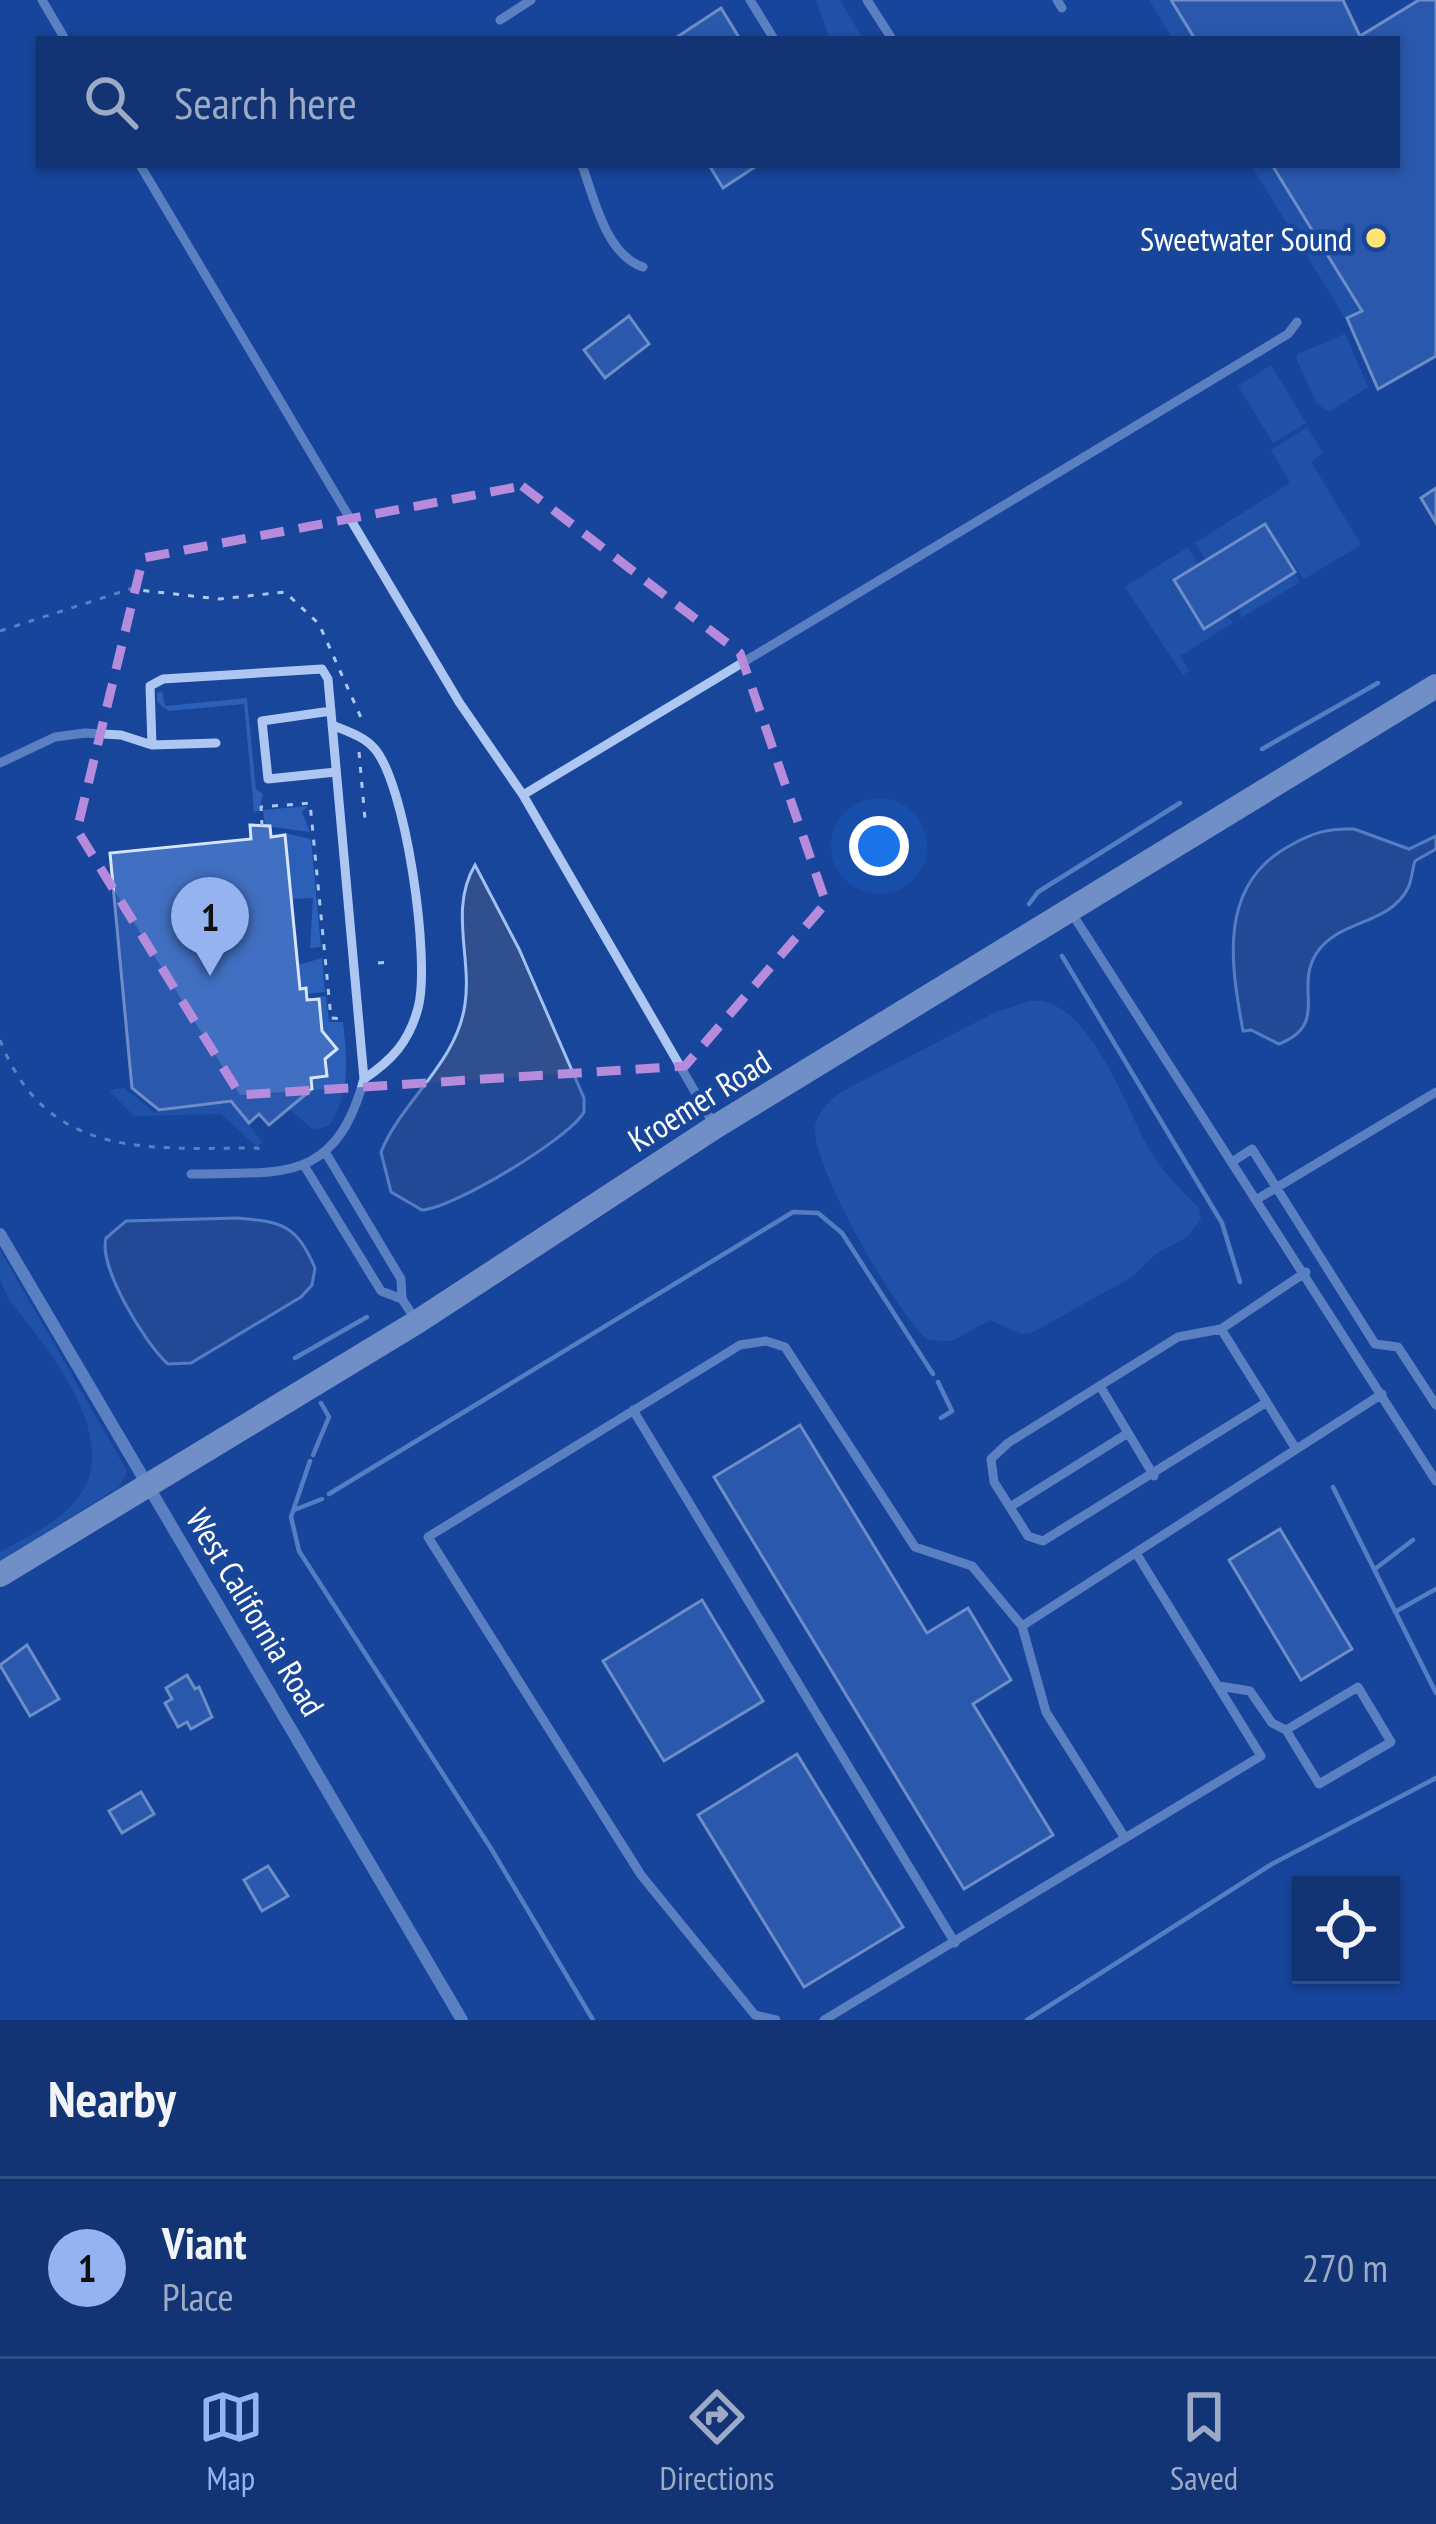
<!DOCTYPE html>
<style>
body{margin:0;font-family:"PT Sans Narrow",sans-serif;background:#1b3c79;color:#f1f3f6}
.controls{position:absolute;right:36px;bottom:36px;display:grid;overflow:hidden;border-radius:0px;box-shadow:0 3px 9px #0004}
.controls button{width:108px;height:108px;display:grid;place-items:center;padding:0;border:0;border-bottom:3px solid #314f86;background:#123474;color:#f1f3f6;font:60px sans-serif}
.you{position:absolute;left:879px;top:846px;width:42px;height:42px;margin:-30px;border:9px solid #fff;border-radius:50%;background:#1a73e8;box-shadow:0 0 0 18px #1a73e833}
.badge{display:grid;place-items:center;width:78px;height:78px;border-radius:50%;background:#95b2f1;color:#111;font-size:39px;font-weight:700}
.pin{position:absolute;translate:-50% -99px;filter:drop-shadow(0 3px 6px #0008)}
.pin::after{content:'';position:absolute;top:63px;width:42px;height:36px;background:inherit;clip-path:polygon(0 0,100% 0,50% 100%)}
.list{margin:0;padding:0;list-style:none}
h2{display:flex;justify-content:space-between;align-items:center;height:156px;margin:0;padding:0 48px;font-size:51px}
h2 small{font-size:39px;font-weight:400;color:#9caac5}
.list li{display:grid;grid-template-columns:78px 1fr auto;gap:36px;align-items:center;box-sizing:border-box;height:180px;padding:0 48px;border-top:3px solid #314f86}
.list b{display:block;font-size:45px;white-space:nowrap}
.list p{margin:0;font-size:39px;white-space:nowrap;color:#9caac5}
.list em{font-size:39px;font-style:normal;color:#9caac5}
.icon{flex:none;width:66px;height:66px;fill:none;stroke:currentColor;stroke-width:2;stroke-linecap:round;stroke-linejoin:round}
.map{position:relative;flex:none;width:1436px;height:2020px;overflow:hidden}
.search{position:absolute;background:#123474;box-shadow:0 3px 9px #0004;left:36px;right:36px;top:36px;height:132px;display:flex;align-items:center;gap:30px;box-sizing:border-box;padding:0 42px;border-radius:0px;color:#9caac5;font-size:45px}
.sheet{height:336px;background:#123474}
nav{display:flex;justify-content:space-around;align-items:center;box-sizing:border-box;height:168px;border-top:3px solid #314f86;background:#123474;font-size:33px;color:#9caac5}
nav a{display:grid;justify-items:center;gap:6px}
nav .on{color:#95b2f1}
.map>svg:first-child{display:block}
.green{fill:#2b5fb8}
.water{fill:#2f4f8f;stroke:#a1c0f4;stroke-width:3}
.lines{fill:none;stroke-linecap:round;stroke-linejoin:round}
.stream{stroke:#a1c0f4;stroke-width:4.5}
.building{fill:#416fc1;stroke:#d6e4fc;stroke-width:3}
.path{stroke:#aec7f2;stroke-width:3;stroke-dasharray:6 9;stroke-linecap:butt}
.lane{stroke:#aec7f2;stroke-width:9}
.street{stroke:#aec7f2;stroke-width:12}
.secondary{stroke:#dde8fc;stroke-width:24}
.marked{fill:none;stroke:#b68bdc;stroke-width:9;stroke-dasharray:24 15;stroke-linejoin:round}
.poi-dot{fill:#ffe26f;stroke:#18469b;stroke-width:4.5}
.labels{text-anchor:middle;dominant-baseline:central;stroke-width:9;stroke-linejoin:round;paint-order:stroke}
.poi-label{font-size:33px;fill:#fff;stroke:#18469b;text-anchor:end}
.street-label{font-size:33px;fill:#fff;stroke:#18469b}
</style>
<div class="map">
<svg width="1436" height="2020" viewBox="0 0 1436 2020">
<rect width="100%" height="100%" fill="#18469b"/>
<path class="green" d="M816 0H840L863 39H830Z
M1149 0H1171L1195 39H1173Z
M1251 165H1272L1362 311 1347 321Z
M1345 334 1368 387 1329 412 1317 404 1297 360 1298 354Z
M1271 365 1306 423 1273 443 1238 386Z
M1307 427 1323 453 1311 462 1361 545 1304 579 1265 524 1206 561 1195 543 1290 483 1271 450Z
M1188 547 1199 565 1175 580 1234 622 1180 656 1189 670 1183 675 1125 587Z
M1294 572 1300 582 1241 618 1239 606Z
M162 691 165 706 247 698 256 789 263 794 259 811 254 812 244 704 169 711 157 702V693Z
M308 806 302 812 310 832 265 826 263 810Z
M285 833 311 839 321 947 310 948 313 898 291 899 285 836 271 837Z
M322 958 325 992 307 994 300 989 298 965Z
M326 996 329 1022H343C347 1061 351 1090 330 1125L314 1130 289 1109 311 1089V1078L326 1076 325 1059 336 1050 322 1031 317 997Z
M1030 1001C1088 994 1126 1109 1149 1149 1162 1171 1181 1190 1199 1208L1201 1219 1187 1237 1157 1253 1132 1277 1033 1332 1022 1334 990 1320 952 1341 928 1340C899 1318 811 1165 815 1127 817 1112 831 1099 843 1091L996 1012Z
M124 1088 155 1113 231 1101 263 1143 256 1146 221 1114 134 1116 109 1090Z
M0 1250 127 1471 119 1487 0 1561V1552C26 1537 59 1523 78 1498 124 1439 47 1346 8 1299L0 1278Z"/>
<path class="water" d="M1354 829 1409 849 1436 836V849L1415 861C1412 870 1412 880 1408 888 1389 926 1338 919 1316 954 1294 989 1330 1024 1279 1044L1251 1030 1243 1031C1232 969 1215 885 1291 845 1312 833 1329 828 1354 829Z
M475 865 519 949 584 1098V1112C570 1138 452 1209 422 1210L391 1192 381 1152C402 1100 457 1063 465 1004 472 957 449 909 475 865Z
M237 1218C282 1222 296 1224 315 1268L312 1285 301 1297 191 1363 168 1364C146 1345 98 1267 106 1238L126 1221Z"/>
<g class="lines">
<path class="stream" d="M1262 749 1378 683
M1029 904 1038 892 1180 803
M1062 956 1222 1223 1240 1282
M295 1358 367 1317
M938 1382 952 1411 941 1418
M313 1455 329 1417 321 1403
M310 1461 291 1517 299 1551 492 1850 593 2020
M1333 1487 1436 1693
M329 1494 793 1212 818 1213 842 1233 933 1374
M294 1510 322 1499
M1375 1569 1413 1540
M1395 1612 1436 1589
M1027 2020 1272 1864 1436 1778"/>
</g>
<path class="building" d="M1171 0H1343L1360 36 1419 0H1436V356L1378 389 1347 318 1362 311 1272 165H1397V39H1195Z
M721 8 740 39H674Z
M709 165H758L723 188Z
M629 316 649 344 605 378 584 350Z
M1436 488V523L1421 498Z
M1265 524 1295 572 1204 629 1174 580Z
M250 825 270 826 271 837 285 835 300 989 306 988 307 1000 319 999 322 1031 337 1049 325 1059 327 1076 311 1078 312 1089 269 1125 259 1114 249 1123 231 1101 159 1110 132 1088 110 853 251 839Z
M800 1425 927 1633 968 1608 1011 1680 973 1704 1053 1835 964 1889 714 1477Z
M1280 1529 1352 1649 1301 1680 1229 1560Z
M702 1600 763 1701 664 1761 603 1661Z
M27 1645 59 1699 30 1716 0 1665Z
M187 1675 195 1689 199 1687 212 1717 191 1729 187 1722 178 1727 165 1703 172 1699 166 1688Z
M797 1754 903 1927 804 1987 698 1815Z
M141 1792 154 1814 122 1833 109 1811Z
M268 1866 288 1896 262 1911 244 1880Z"/>
<g class="lines">
<path class="path" d="M0 631 130 589 219 599 285 592 319 624 363 722
M359 752 365 819
M262 826 261 807 310 803 331 1018 344 1019
M378 963 389 962
M0 1040C47 1161 150 1148 258 1148L261 1157"/>
<path class="lane" d="M42 0 65 39
M750 0 774 39
M867 0 892 39
M1057 0 1062 8
M500 20 531 0
M140 165 459 702 523 795 713 1123
M582 165C594 198 606 255 643 267
M331 711 262 721 268 779 336 772
M152 745 150 686 163 679 322 669 328 679 364 1079C392 1060 409 1042 418 1008 431 963 406 780 373 747 363 736 346 731 332 725
M0 763 55 737 85 733 121 735 152 745 216 743
M523 795 1288 334 1297 322
M1071 912 1436 1481
M327 1155 401 1279 402 1299 417 1322
M1235 1160 1252 1149 1375 1344 1398 1347 1436 1405
M305 1167 381 1291 402 1299
M191 1174C283 1172 335 1184 364 1079
M1259 1198 1436 1092
M1221 1329 1296 1449
M1100 1386 1154 1476
M1267 1402 1043 1541 1028 1536 994 1482 991 1459 1008 1443 1178 1337 1221 1329 1306 1272
M633 1410 955 1943
M1010 1507 1128 1433
M1022 1626 1046 1712 1125 1838
M1219 1686 1250 1691 1272 1723 1286 1730 1358 1687 1391 1742 1319 1784 1286 1730
M776 2020 755 2015 641 1875 428 1537 740 1345 766 1341 785 1347 915 1547 972 1566 1022 1626 1382 1394
M824 2020 1261 1756 1136 1553"/>
<path class="street" d="M0 1234 462 2020"/>
<path class="secondary" d="M0 1575 417 1322 715 1127 1436 686"/>
</g>
<path d="M0 0H1436V2020H0ZM522 486 740 653 826 903 685 1066 240 1095 77 830 143 558Z" fill="#18469b" fill-opacity=".55" fill-rule="evenodd"/>
<path class="marked" d="M522 486 740 653 826 903 685 1066 240 1095 77 830 143 558Z"/>
<circle class="poi-dot" cx="1376" cy="238" r="12"/>
<g class="labels">
<g class="poi-label">
<text x="1352" y="238">Sweetwater Sound</text>
</g>
<g class="street-label">
<text transform="translate(699 1100) rotate(-32)">Kroemer Road</text>
<text transform="translate(256 1612) rotate(59)">West California Road</text>
</g>
</g>
</svg>
<div class="controls">
<button><svg class="icon" aria-label="locate" viewBox="0 0 24 24"><circle cx="12" cy="12" r="6"/><path d="M12 2v4M12 18v4M2 12h4M18 12h4"/></svg></button>
</div>
<div class="you"></div>
<div class="pin badge" style="left:210px;top:976px">1</div>
<div class="search"><svg class="icon" aria-label="search" viewBox="0 0 24 24"><circle cx="10" cy="10" r="6"/><path d="M15 15l6 6"/></svg>Search here</div>
</div>
<section class="sheet">
<h2>Nearby<small></small></h2>
<ul class="list">
<li><span class="badge">1</span><div><b>Viant</b><p>Place</p></div><em>270 m</em></li>
</ul>
</section>
<nav>
<a class="on"><svg class="icon" aria-label="map" viewBox="0 0 24 24"><path d="M3 6l6-2 6 2 6-2v14l-6 2-6-2-6 2zM9 4v14M15 6v14"/></svg>Map</a>
<a><svg class="icon" aria-label="directions" viewBox="0 0 24 24"><path d="M12 3l9 9-9 9-9-9zM9 14v-3h6M13 9l2 2-2 2"/></svg>Directions</a>
<a><svg class="icon" aria-label="saved" viewBox="0 0 24 24"><path d="M7 4h10v16l-5-4-5 4z"/></svg>Saved</a>
</nav>
